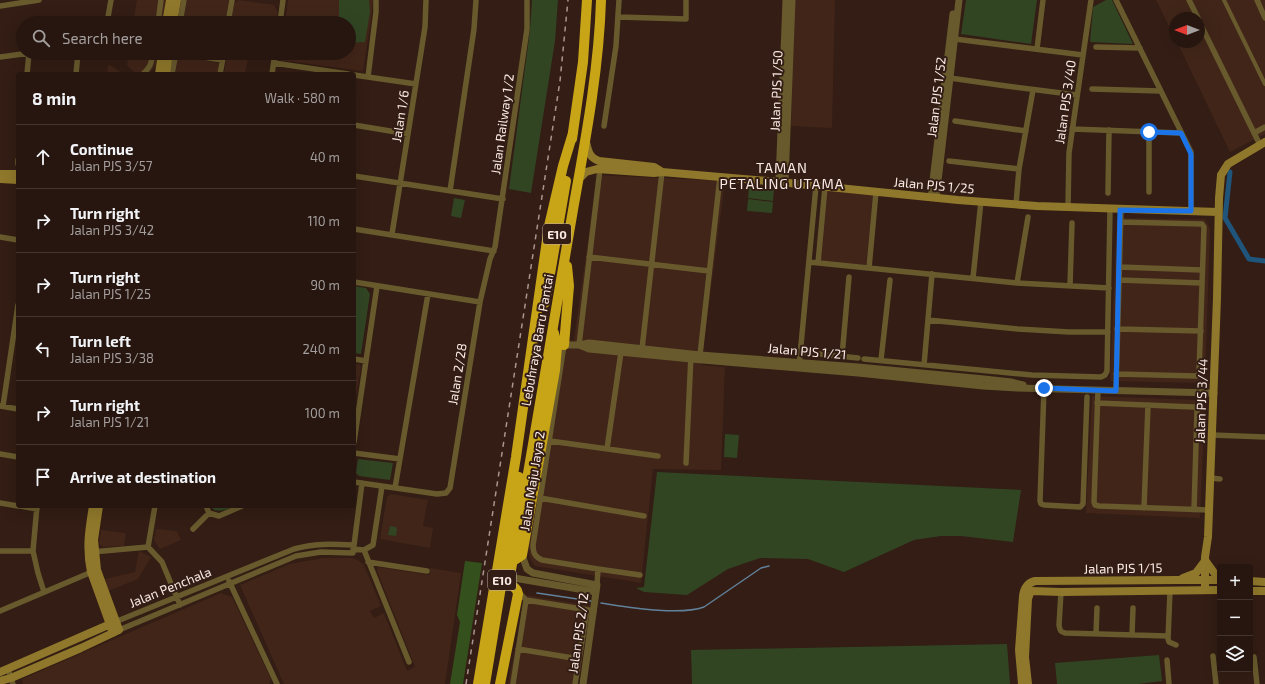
<!DOCTYPE html>
<meta charset="utf-8">
<style>
body{margin:0;font-family:"Exo 2",sans-serif;background:#2e1f18;color:#f1f3f6}
.controls{position:absolute;right:12px;bottom:12px;display:grid;overflow:hidden;border-radius:4px;box-shadow:0 4px 16px #0002}
.controls button{width:36px;height:36px;display:grid;place-items:center;padding:0;border:0;border-bottom:1px solid #42352f;background:#26160f;color:#f1f3f6;font:20px sans-serif}
.compass{position:absolute;left:1169px;top:12px;width:36px;height:36px;border-radius:50%;background:#26160f;box-shadow:0 4px 16px #0002;rotate:270deg}
.stop{position:absolute;width:12px;height:12px;margin:-9px;border:3px solid #1a73e8;border-radius:50%;background:#fff}
.stop.end{background:#1a73e8;border-color:#fff;box-shadow:0 1px 4px #0008}
.list{margin:0;padding:0;list-style:none}
h2{display:flex;justify-content:space-between;align-items:center;height:52px;margin:0;padding:0 16px;font-size:17px}
h2 small{font-size:13px;font-weight:400;color:#a49f9e}
.list li{display:grid;grid-template-columns:26px 1fr auto;gap:12px;align-items:center;box-sizing:border-box;height:64px;padding:0 16px;border-top:1px solid #42352f}
.list b{display:block;font-size:15px;white-space:nowrap}
.list p{margin:0;font-size:13px;white-space:nowrap;color:#a49f9e}
.list em{font-size:13px;font-style:normal;color:#a49f9e}
.icon{flex:none;width:22px;height:22px;fill:none;stroke:currentColor;stroke-width:2;stroke-linecap:round;stroke-linejoin:round}
.map{position:relative;flex:none;width:1265px;height:684px;overflow:hidden}
.search{position:absolute;background:#26160f;box-shadow:0 4px 16px #0002;left:16px;top:16px;width:340px;height:44px;display:flex;align-items:center;gap:10px;box-sizing:border-box;padding:0 14px;border-radius:22px;color:#a49f9e;font-size:15px}
.panel{position:absolute;background:#26160f;box-shadow:0 4px 16px #0002;left:16px;top:72px;width:340px;height:436px;border-radius:4px}
.map>svg:first-child{display:block}
.built{fill:#412519}
.green{fill:#314523}
.forest{fill:#34511d}
.lines{fill:none;stroke-linecap:round;stroke-linejoin:round}
.stream{stroke:#61819b;stroke-width:1.5}
.canal{stroke:#1f547b;stroke-width:5}
.pedestrian{stroke:#685a2d;stroke-width:4}
.minor{stroke:#685a2d;stroke-width:5.5}
.tertiary{stroke:#685a2d;stroke-width:7}
.secondary{stroke:#8f782b;stroke-width:8}
.motorway{stroke:#c8a417;stroke-width:10}
.rail{stroke:#a9968f;stroke-width:1.5;stroke-dasharray:5 5;stroke-linecap:butt}
.motorway-bridge{stroke:#c8a417;stroke-width:10}
.route{stroke:#1a73e8;stroke-width:5}
.labels{text-anchor:middle;dominant-baseline:central;stroke-width:4;stroke-linejoin:round;paint-order:stroke}
.shield{fill:#331d14;stroke:#bfada6;stroke-width:1}
.shield-label{font-size:12px;font-weight:bold;fill:#fbebe5}
.street-label{font-size:13px;fill:#fbebe5;stroke:#331d14}
.neighbourhood-label{font-size:14px;letter-spacing:1px;fill:#fbebe5;stroke:#331d14}
</style>
<div class="map">
<svg width="1265" height="684" viewBox="0 0 1265 684">
<rect width="100%" height="100%" fill="#331d14"/>
<path class="built" d="M137 0H166L163 23H133Z
M187 0H229L225 23H183Z
M239 0 274 5 278 12 276 23H231L234 3Z
M288 0H373L372 12 363 71 279 60 280 53H349V23H285Z
M794 0H835L832 128 791 126Z
M1156 0H1265V134L1230 152 1177 42H1199V18H1175V38Z
M129 53H158L156 66 148 74H136L127 65Z
M227 53H249L245 74H224Z
M178 56 219 63 218 74H175Z
M110 65 123 74H107L108 66Z
M597 175 725 181 701 365 725 367 721 470 653 469 641 583 535 566 530 559 528 548 562 341 574 340Z
M826 190 873 195 866 266 820 261Z
M1117 218 1205 219 1210 229 1205 380 1198 383 1110 381Z
M354 364H359L361 367 354 411Z
M1092 396 1198 400 1205 404 1200 518 1086 513Z
M391 494 428 500 423 526 433 528 430 548 380 539 387 497Z
M156 529 177 531 181 540 160 549 154 540Z
M101 530 126 533 124 546 103 547 99 543Z
M139 551 151 557 138 579 108 591 105 579 135 572Z
M323 558H352L358 560 364 565 381 606 370 611 374 618 384 613 407 671 415 667 377 571 378 567 429 575 430 568 461 573 445 684H284L240 585 290 564Z
M221 593 232 597 271 679 269 684H23L22 679Z
M526 595 591 606 578 684H508Z"/>
<path class="green" d="M339 0H369L370 12 365 42 349 43V23H339Z
M532 0H558L555 41 531 193 509 189 530 30Z
M966 0H1037L1031 44 961 34Z
M1106 0H1112L1133 44 1090 42 1093 7Z
M749 187 774 189 773 201 748 198Z
M454 198 465 200 461 218 451 216Z
M748 199 773 202 772 213 747 211Z
M354 286 366 288 370 294 361 354 354 353Z
M725 434 739 435 737 458 724 457Z
M358 459 393 463 390 480 359 476 356 473Z
M657 472 1021 490 1013 542 961 536H941L914 540 844 572 808 559 760 558 728 569 687 595 644 592 636 588 644 587Z
M211 506H235C227 509 222 512 214 510Z
M390 526 396 527 397 530 396 536 388 535Z
M1007 644 1010 684H692L691 650Z
M1159 655 1162 681 1138 684H1057L1055 663Z"/>
<path class="forest" d="M465 561 482 563 463 684H450L460 622 457 615Z"/>
<g class="lines">
<path class="stream" d="M537 593 591 601
M601 603C628 607 679 616 704 607L761 568 769 566"/>
<path class="canal" d="M1230 172 1225 218 1249 259 1265 261"/>
<path class="pedestrian" d="M1224 0 1265 84"/>
<path class="minor" d="M1116 0 1191 152V211
M1189 0 1198 18
M1257 0 1265 18
M0 6 39 0
M618 17 686 19V0
M1199 21 1260 145
M107 23 111 0
M158 23 161 0
M180 23 184 0
M228 23 232 0
M280 23 283 0
M955 39 1083 55
M1096 47 1140 48
M1037 49 1043 0
M99 53H102
M178 53 222 60
M0 57 30 53
M274 63 348 74
M27 74 29 53
M76 74 78 53
M143 74C151 66 151 64 153 53
M172 74 176 53
M220 74 224 53
M272 74 275 53
M354 75 416 84
M368 77 376 12V0
M950 78 999 85 1077 95
M1092 89 1160 91
M955 121 1026 131
M354 125 408 134
M604 126 616 46 619 0
M1072 129 1181 133
M1149 131V192
M1254 133 1265 127
M949 161 1019 169
M18 164V160
M354 176 503 199
M450 191 474 29 476 0
M1108 193 1109 130
M1016 204 1019 169 1033 90
M1068 208 1069 153 1091 0
M354 229 494 251
M392 234 425 27 426 0
M0 237 18 240
M589 257 709 271
M809 262 1017 283 1109 288
M818 263 825 187
M1119 267 1202 270
M869 268 876 192
M973 278 981 201
M1119 280 1202 283
M354 282 480 302
M1017 283 1028 217
M1070 286 1072 223
M928 320 1018 329 1069 332H1108
M1117 329 1201 331
M564 345 533 545C533 553 535 557 542 560L598 569 597 585
M579 345 600 169
M642 349 662 172
M800 352 858 358
M700 355 720 177
M842 356 849 277
M354 359 366 361
M864 359 1032 375 1101 377 1105 375 1107 371 1110 209
M881 360 890 280
M924 365 932 274
M799 366 816 186
M1116 374 1196 376 1198 375 1199 373 1204 227 1202 224 1120 222
M1044 389 1040 501 1041 504 1044 505 1080 507 1083 504 1087 397
M1098 390 1094 502 1095 505 1099 506 1209 510
M1116 391 1121 210
M1097 403 1194 407 1197 408V411L1194 510
M0 406 18 409
M3 406 18 305
M1212 435 1265 437
M550 441 658 456
M354 442 377 286
M607 449 621 352
M354 453 400 459
M0 454 18 457
M686 463 691 355
M1210 478 1220 479
M354 482 437 494 446 493 450 488 480 302 490 259 495 247 527 29V0
M395 488 428 294
M540 498 644 516
M0 503 18 506
M20 506 37 509
M37 506 33 551 38 573 44 592
M206 506 209 513 219 516 242 506
M1144 508 1148 405
M193 529 209 513
M148 547 155 506
M353 549 364 550 373 545 382 486
M364 550 409 662
M0 551H33
M92 552 148 547 162 562 180 605
M368 562 427 571
M598 569 640 575
M229 581 277 684
M518 591 526 600 594 611
M1170 591 1168 639 1169 642 1176 645
M1061 592 1059 625C1060 630 1060 632 1065 633L1168 636
M0 611 94 571
M115 622 294 549C314 543 333 544 354 545
M119 630 296 556 321 552 353 553 362 483
M1096 634 1097 608
M1132 635 1133 608
M518 649 579 659
M1213 656 1216 684
M1254 657 1257 684
M1167 660 1169 684
M8 669 13 684
M513 684 526 600
M575 684 587 610"/>
<path class="tertiary" d="M779 182 786 0
M785 182 792 0
M931 197 953 14
M936 198 959 0
M564 345H579L589 343 700 355 858 367 984 379 1011 382 1023 385
M579 345 589 349 691 359 858 373 983 386 1017 388 1214 393
M522 555 527 569 533 573 597 585 583 684
M504 570 507 573 514 578 596 592"/>
<path class="secondary" d="M166 23 170 0
M173 23 177 0
M159 74 162 53
M166 74 169 53
M586 142C588 151 589 157 599 161L654 167 662 172
M0 174H18
M0 179 18 180
M578 180 586 172 597 169 654 173 662 172 779 182 958 200 1037 206 1218 212
M93 506C89 530 86 548 91 572L113 633
M1205 560 1215 574 1220 577
M1183 578 1196 573 1205 561
M1250 581 1265 582
M1205 590V557L1208 537 1217 298 1219 198 1221 175 1228 164 1265 142
M1250 591H1265
M0 672 115 622
M0 681 11 678 81 648 119 630 97 570 94 540 99 506
M1022 684 1019 650 1023 596C1024 589 1027 583 1035 581L1179 580H1220
M1028 684 1025 657 1028 599 1030 593 1032 591 1061 592 1220 590"/>
<path class="motorway" d="M572 139 583 62 587 0
M545 303 566 181
M564 345 569 286 567 266
M527 479C542 387 559 296 574 204 586 137 599 68 601 0
M507 555 510 557 516 559 522 555 555 370 557 347 554 333
M496 591C501 584 516 582 518 594L500 684
M478 684 516 457 549 226 563 166 573 133"/>
<path class="rail" d="M466 684 560 81 568 0"/>
<path class="motorway-bridge" d="M511 570 527 479
M485 684 519 477"/>
</g>
<g class="lines">
<path class="route" d="M1044 388 1116 391 1120 210 1191 211V154L1181 133 1149 132"/>
</g>
<g class="labels">
<g class="shield">
<rect x="543" y="224" width="28" height="20" rx="3"/>
<rect x="488" y="570" width="28" height="20" rx="3"/>
</g>
<g class="shield-label">
<text x="557" y="234">E10</text>
<text x="502" y="580">E10</text>
</g>
<g class="street-label">
<text transform="translate(776 91) rotate(-88)">Jalan PJS 1/50</text>
<text transform="translate(936 97) rotate(-83)">Jalan PJS 1/52</text>
<text transform="translate(1065 102) rotate(-82)">Jalan PJS 3/40</text>
<text transform="translate(400 116) rotate(-81)">Jalan 1/6</text>
<text transform="translate(502 124) rotate(-82)">Jalan Railway 1/2</text>
<text transform="translate(934 185) rotate(5)">Jalan PJS 1/25</text>
<text transform="translate(537 340) rotate(-80)">Lebuhraya Baru Pantai</text>
<text transform="translate(807 351) rotate(5)">Jalan PJS 1/21</text>
<text transform="translate(457 374) rotate(-81)">Jalan 2/28</text>
<text transform="translate(1201 401) rotate(-88)">Jalan PJS 3/44</text>
<text transform="translate(532 481) rotate(-81)">Jalan Maju Jaya 2</text>
<text transform="translate(1123 568) rotate(-1)">Jalan PJS 1/15</text>
<text transform="translate(170 587) rotate(-22)">Jalan Penchala</text>
<text transform="translate(578 633) rotate(-82)">Jalan PJS 2/12</text>
</g>
<g class="neighbourhood-label">
<text x="782" y="167">TAMAN<tspan x="782" dy="16">PETALING UTAMA</tspan></text>
</g>
</g>
</svg>
<div class="controls">
<button>+</button>
<button>−</button>
<button><svg class="icon" aria-label="layers" viewBox="0 0 24 24"><path d="M12 4l9 5-9 5-9-5zM3 14l9 5 9-5"/></svg></button>
</div>
<svg class="compass" viewBox="-18 -18 36 36"><path d="M0-13l5 13h-10z" fill="#e53935"/><path d="M0 13l5-13h-10z" fill="#a49f9e"/></svg>
<div class="stop" style="left:1149px;top:132px"></div>
<div class="stop end" style="left:1044px;top:388px"></div>
<div class="search"><svg class="icon" aria-label="search" viewBox="0 0 24 24"><circle cx="10" cy="10" r="6"/><path d="M15 15l6 6"/></svg>Search here</div>
<section class="panel">
<h2>8 min<small>Walk · 580 m</small></h2>
<ul class="list">
<li><svg class="icon" aria-label="ahead" viewBox="0 0 24 24"><path d="M12 20V5M6 11l6-6 6 6"/></svg><div><b>Continue</b><p>Jalan PJS 3/57</p></div><em>40 m</em></li>
<li><svg class="icon" aria-label="right" viewBox="0 0 24 24"><path d="M7 20v-9h11M14 6l5 5-5 5"/></svg><div><b>Turn right</b><p>Jalan PJS 3/42</p></div><em>110 m</em></li>
<li><svg class="icon" aria-label="right" viewBox="0 0 24 24"><path d="M7 20v-9h11M14 6l5 5-5 5"/></svg><div><b>Turn right</b><p>Jalan PJS 1/25</p></div><em>90 m</em></li>
<li><svg class="icon" aria-label="left" viewBox="0 0 24 24"><path d="M17 20v-9H6M10 6l-5 5 5 5"/></svg><div><b>Turn left</b><p>Jalan PJS 3/38</p></div><em>240 m</em></li>
<li><svg class="icon" aria-label="right" viewBox="0 0 24 24"><path d="M7 20v-9h11M14 6l5 5-5 5"/></svg><div><b>Turn right</b><p>Jalan PJS 1/21</p></div><em>100 m</em></li>
<li><svg class="icon" aria-label="arrive" viewBox="0 0 24 24"><path d="M6 21V4h12l-3 4 3 4H6"/></svg><div><b>Arrive at destination</b></div></li>
</ul>
</section>
</div>
